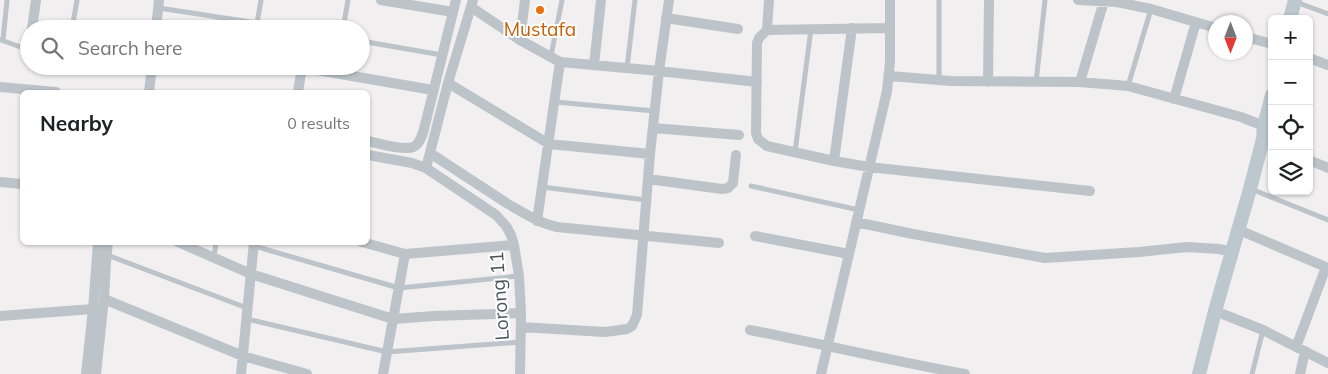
<!DOCTYPE html>
<meta charset="utf-8">
<style>
body{margin:0;font-family:Mulish,sans-serif;background:#f2f2f2;color:#202124}
.controls{position:absolute;right:15px;top:15px;display:grid;overflow:hidden;border-radius:8px;box-shadow:0 1px 4px #0004}
.controls button{width:45px;height:45px;display:grid;place-items:center;padding:0;border:0;border-bottom:1px solid #e0e0e0;background:#fff;color:#202124;font:25px sans-serif}
.compass{position:absolute;left:1208px;top:15px;width:45px;height:45px;border-radius:50%;background:#fff;box-shadow:0 1px 4px #0004;rotate:180deg}
.list{margin:0;padding:0;list-style:none}
h2{display:flex;justify-content:space-between;align-items:center;height:65px;margin:0;padding:0 20px;font-size:21px}
h2 small{font-size:16px;font-weight:400;color:#757577}
.icon{flex:none;width:28px;height:28px;fill:none;stroke:currentColor;stroke-width:2;stroke-linecap:round;stroke-linejoin:round}
.map{position:relative;flex:none;width:1328px;height:374px;overflow:hidden}
.search{position:absolute;background:#fff;box-shadow:0 1px 4px #0004;left:20px;top:20px;width:350px;height:55px;display:flex;align-items:center;gap:12px;box-sizing:border-box;padding:0 18px;border-radius:28px;color:#757577;font-size:19px}
.panel{position:absolute;background:#fff;box-shadow:0 1px 4px #0004;left:20px;top:90px;width:350px;height:155px;border-radius:8px}
.map>svg:first-child{display:block}
.lines{fill:none;stroke-linecap:round;stroke-linejoin:round}
.lane{stroke:#bcc4ca;stroke-width:5}
.street{stroke:#bcc4ca;stroke-width:10}
.secondary{stroke:#bcc7ce;stroke-width:14}
.food-dot{fill:#e8710a;stroke:#fff;stroke-width:2}
.labels{text-anchor:middle;dominant-baseline:central;stroke-width:4;stroke-linejoin:round;paint-order:stroke}
.food-label{font-size:19px;fill:#c56008;stroke:#fff}
.street-label{font-size:19px;fill:#49535a;stroke:#fff}
</style>
<div class="map">
<svg width="1328" height="374" viewBox="0 0 1328 374">
<rect width="100%" height="100%" fill="#f1efef"/>
<g class="lines">
<path class="lane" d="M1296 2 1328 14
M159 8 257 23
M72 29 77 0
M256 29 261 0
M343 29 348 0
M1 40 29 50
M3 40 7 0
M361 41 442 55
M551 56 562 0
M48 66C55 71 60 72 66 66
M627 68 635 0
M939 80V0
M1036 82 1045 0
M1128 86 1151 9
M555 102 655 111
M795 152 811 29
M751 186 859 210
M542 187 646 200
M1251 189 1328 220
M254 246 399 288 519 276
M107 255 247 308
M214 258 216 242
M247 319 387 352 520 342
M1252 374 1263 330"/>
<path class="street" d="M381 0 453 12
M1078 0 1117 2 1151 9 1216 28
M471 7 520 40 560 62 659 71 757 82
M666 18 738 29
M890 28 767 30 759 38 757 43 756 133 758 139 767 146 834 161 869 167 1090 191
M32 29 36 0
M156 29 159 0
M767 30 769 0
M1246 37 1272 44
M520 40 525 0
M1309 58 1328 65
M594 65 601 0
M294 66 433 90
M890 76 951 81 1080 82 1128 86 1241 117 1264 126
M988 82 989 0
M1080 82 1104 1
M448 83 549 144 650 154
M0 87 56 92
M149 92 152 66
M298 92 302 67
M1174 99 1196 22
M653 128 739 135
M368 141C378 143 406 152 415 146 422 141 424 129 426 121L456 0
M430 153C456 170 482 187 508 204 524 213 539 223 557 227L719 243
M368 155 412 163 426 168 496 215 506 226 511 235 514 245 519 276 521 313 520 374
M1309 160 1328 168
M834 161 852 28
M426 168 448 83 473 0
M648 179 722 189 728 188 733 183 736 155
M0 182 22 184
M537 221 560 62
M856 222 913 234 1045 258 1139 252 1187 247 1219 249 1233 252
M1239 230 1328 268
M755 236 849 254
M178 242 251 274 393 319 434 316 521 313
M362 242 405 254 514 245
M104 299 243 356 307 374
M93 309 98 242
M1215 311 1263 330 1328 363
M0 316 93 309 86 374
M521 327 605 332 627 329 632 326 637 315 650 154 659 71 669 0
M750 330C822 344 893 361 965 374
M1296 347 1326 267
M96 374 104 299 106 262 108 242
M241 374 254 242
M383 374 405 254
M821 374 887 91 890 62V0
M1300 374 1305 351"/>
<path class="secondary" d="M1290 19 1295 0
M1199 374 1215 311 1250 189 1263 139 1264 126 1272 95"/>
</g>
<circle class="food-dot" cx="540" cy="10" r="5"/>
<g class="labels">
<g class="food-label">
<text x="540" y="29">Mustafa</text>
</g>
<g class="street-label">
<text transform="translate(499 296) rotate(-94)">Lorong 11</text>
</g>
</g>
</svg>
<div class="controls">
<button>+</button>
<button>−</button>
<button><svg class="icon" aria-label="locate" viewBox="0 0 24 24"><circle cx="12" cy="12" r="6"/><path d="M12 2v4M12 18v4M2 12h4M18 12h4"/></svg></button>
<button><svg class="icon" aria-label="layers" viewBox="0 0 24 24"><path d="M12 4l9 5-9 5-9-5zM3 14l9 5 9-5"/></svg></button>
</div>
<svg class="compass" viewBox="-18 -18 36 36"><path d="M0-13l5 13h-10z" fill="#e53935"/><path d="M0 13l5-13h-10z" fill="#757577"/></svg>
<div class="search"><svg class="icon" aria-label="search" viewBox="0 0 24 24"><circle cx="10" cy="10" r="6"/><path d="M15 15l6 6"/></svg>Search here</div>
<section class="panel">
<h2>Nearby<small>0 results</small></h2>
<ul class="list">
</ul>
</section>
</div>
